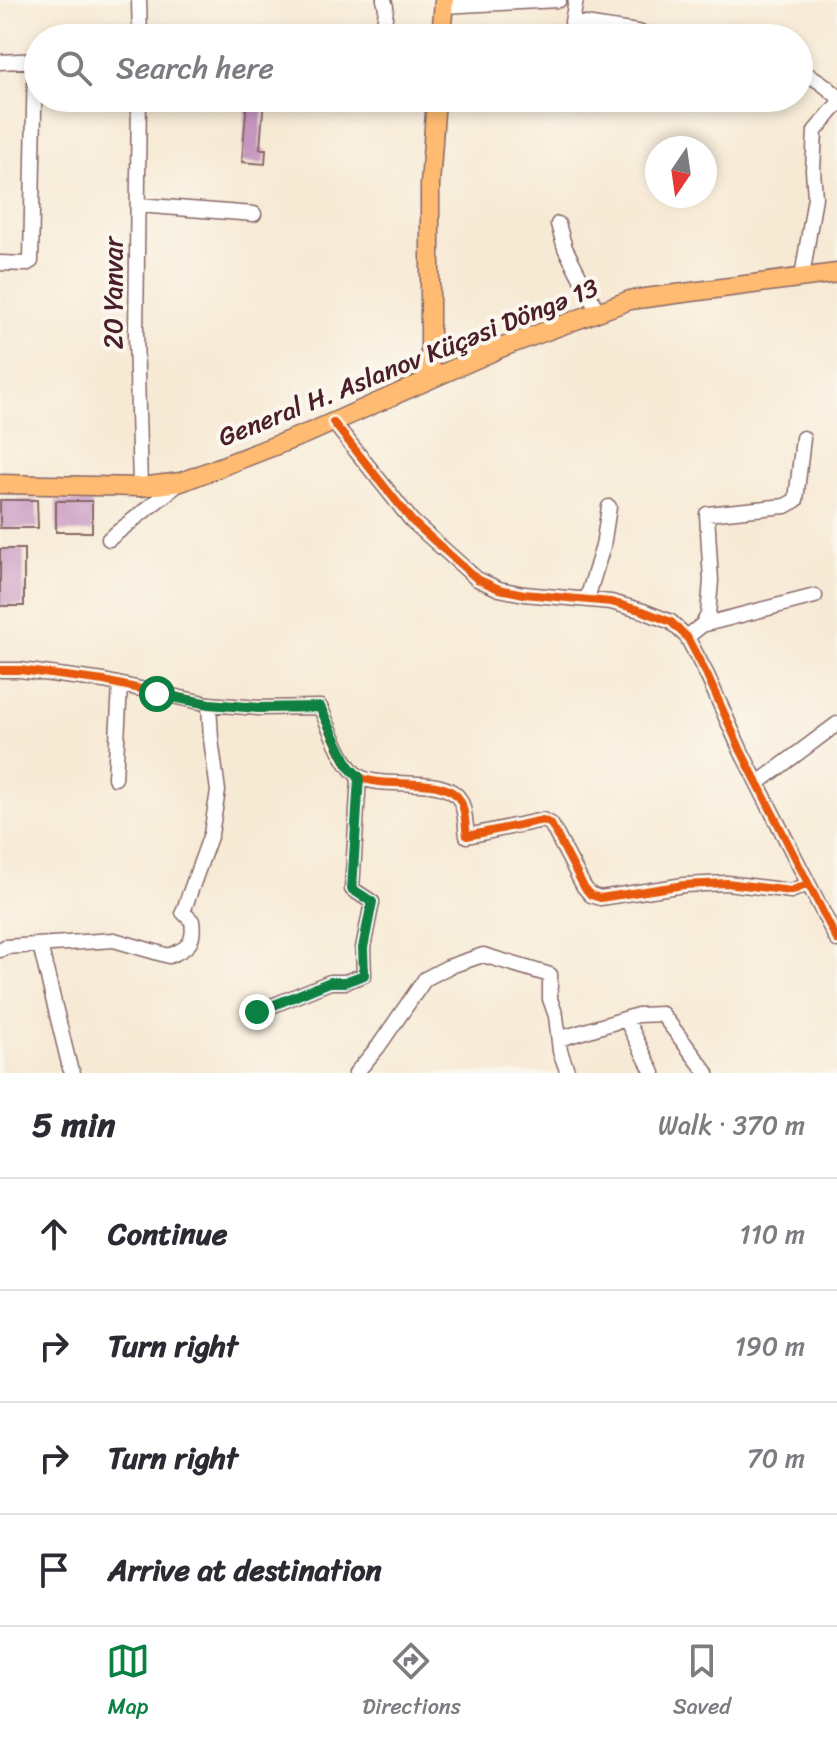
<!DOCTYPE html>
<meta charset="utf-8">
<style>
body{margin:0;font-family:Sriracha,sans-serif;background:#f2f2f3;color:#2b2b33}
.compass{position:absolute;left:645px;top:136px;width:72px;height:72px;border-radius:50%;background:#fff;box-shadow:0 4px 12px #0003;rotate:193deg}
.stop{position:absolute;width:24px;height:24px;margin:-18px;border:6px solid #0b8043;border-radius:50%;background:#fff}
.stop.end{background:#0b8043;border-color:#fff;box-shadow:0 2px 8px #0008}
.list{margin:0;padding:0;list-style:none}
h2{display:flex;justify-content:space-between;align-items:center;height:104px;margin:0;padding:0 32px;font-size:34px}
h2 small{font-size:26px;font-weight:400;color:#7c7c81}
.list li{display:grid;grid-template-columns:52px 1fr auto;gap:24px;align-items:center;box-sizing:border-box;height:112px;padding:0 32px;border-top:2px solid #e1e1e2}
.list b{display:block;font-size:30px;white-space:nowrap}
.list em{font-size:26px;font-style:normal;color:#7c7c81}
.icon{flex:none;width:44px;height:44px;fill:none;stroke:currentColor;stroke-width:2;stroke-linecap:round;stroke-linejoin:round}
.map{position:relative;flex:none;width:837px;height:1073px;overflow:hidden}
.search{position:absolute;background:#fff;box-shadow:0 4px 12px #0003;left:24px;right:24px;top:24px;height:88px;display:flex;align-items:center;gap:20px;box-sizing:border-box;padding:0 28px;border-radius:44px;color:#7c7c81;font-size:30px}
.sheet{height:552px;background:#fff}
nav{display:flex;justify-content:space-around;align-items:center;box-sizing:border-box;height:112px;border-top:2px solid #e1e1e2;background:#fff;font-size:22px;color:#7c7c81}
nav a{display:grid;justify-items:center;gap:4px}
nav .on{color:#0b8043}
.map>svg:first-child{display:block}
.building{fill:#c796c0}
.lines{fill:none;stroke-linecap:round;stroke-linejoin:round}
.minor-casing{stroke:#876666;stroke-width:17}
.major-casing{stroke:#876666;stroke-width:21}
.minor{stroke:#fff;stroke-width:14}
.major{stroke:#febb71;stroke-width:18}
.cycleway-casing{stroke:#fbf7ec;stroke-width:13}
.cycleway{stroke:#e8590c;stroke-width:8}
.route{stroke:#0b8043;stroke-width:10}
.labels{text-anchor:middle;dominant-baseline:central;stroke-width:8;stroke-linejoin:round;paint-order:stroke}
.street-label{font-size:26px;fill:#4a1f2b;stroke:#fbf7ec}
</style>
<div class="map">
<svg width="837" height="1073" viewBox="0 0 837 1073">
<rect width="100%" height="100%" fill="#fbf7ec"/>
<filter id="ink" filterUnits="userSpaceOnUse"><feTurbulence type="fractalNoise" baseFrequency=".0125" numOctaves="2"/><feDisplacementMap in="SourceGraphic" scale="16" xChannelSelector="R" yChannelSelector="G"/><feConvolveMatrix kernelMatrix="1 2 1 2 8 2 1 2 1" color-interpolation-filters="sRGB"/></filter>
<filter id="wash" filterUnits="userSpaceOnUse"><feTurbulence type="fractalNoise" baseFrequency=".006" numOctaves="4" result="noise"/><feDisplacementMap in="SourceGraphic" scale="32" xChannelSelector="R" yChannelSelector="G"/><feGaussianBlur stdDeviation="1.8" result="paint"/><feColorMatrix in="noise" values="0 0 0 0 0 0 0 0 0 0 0 0 0 0 0 0 0 1.4 0 .05"/><feComposite in="paint" operator="in"/></filter>
<g filter="url(#wash)">
<rect width="100%" height="100%" fill="#f7ead5"/>
<g id="blocks">
<path class="building" d="M247 98H264L260 149H266L265 164 242 162Z
M0 500H37L38 528H0Z
M56 501H92V532H56Z
M0 549H24V606H0Z"/>
</g>
</g>
<g filter="url(#ink)">
<use href="#blocks" fill-opacity="0" stroke="#876666" stroke-width="2"/>
<g class="lines">
<g class="minor-casing">
<path id="minor" d="M139 0 140 38
M576 0 572 22 637 32 658 38
M443 6 559 0
M129 38 140 35 181 38
M383 38 386 7 384 0
M0 62 38 60
M799 72C813 75 826 86 837 96
M139 98 136 334 140 487
M138 205 254 214
M558 224 565 248 598 312
M0 263 26 264 31 261 35 60
M802 277 815 197 813 170 815 131 837 105
M333 422 412 521 477 579 499 589 524 594 611 602 643 611 671 622 687 637 707 675 741 751 837 940
M109 539 181 482
M587 599 603 546 609 507
M702 625 815 596
M687 637 702 625 708 615 711 581 707 514 785 506 796 500 803 438
M0 670H20L104 681 209 704 259 708 320 707C329 725 343 768 360 777 385 790 445 774 460 800 466 810 465 825 467 836L543 820 551 824 584 887 591 895 600 898 684 885 727 883 791 891 808 884
M115 778 120 685
M758 783 837 724
M40 945 70 1068 73 1073
M0 950 5 947 114 940 169 956C189 948 195 942 192 921L183 912 211 834 218 791 211 739 209 704
M257 1012 330 982H345L364 975 363 948 372 902 352 889 359 777
M626 1019 653 1073
M559 1039 638 1015 662 1014 707 1073
M356 1073 378 1047 425 979 448 967 483 955 550 975V999L556 1016 560 1051 568 1073"/>
</g>
<g class="major-casing">
<path id="major" d="M441 38 444 0
M430 379V185L436 98
M0 484 140 487 181 482 313 431 503 347 630 300 837 273"/>
</g>
<use href="#minor" class="minor"/>
<use href="#major" class="major"/>
<g class="cycleway-casing">
<path id="cycleway" d="M333 422 412 521 477 579 499 589 524 594 611 602 643 611 671 622 687 637 707 675 741 751 837 940
M0 670H20L104 681 209 704 259 708 320 707C329 725 343 768 360 777 385 790 445 774 460 800 466 810 465 825 467 836L543 820 551 824 584 887 591 895 600 898 684 885 727 883 791 891 808 884"/>
</g>
<use href="#cycleway" class="cycleway"/>
</g>
</g>
<g class="lines" filter="url(#ink)">
<path class="route" d="M157 694 209 704 259 708 320 707 349 767 359 777 352 889 372 902 363 948 364 975 345 982H330L257 1012"/>
</g>
<g class="labels">
<g class="street-label">
<text transform="translate(113 293) rotate(-90)">20 Yanvar</text>
<text transform="translate(408 362) rotate(-22)">General H. Aslanov Küçəsi Döngə 13</text>
</g>
</g>
</svg>
<svg class="compass" viewBox="-18 -18 36 36"><path d="M0-13l5 13h-10z" fill="#e53935"/><path d="M0 13l5-13h-10z" fill="#7c7c81"/></svg>
<div class="stop" style="left:157px;top:694px"></div>
<div class="stop end" style="left:257px;top:1012px"></div>
<div class="search"><svg class="icon" aria-label="search" viewBox="0 0 24 24"><circle cx="10" cy="10" r="6"/><path d="M15 15l6 6"/></svg>Search here</div>
</div>
<section class="sheet">
<h2>5 min<small>Walk · 370 m</small></h2>
<ul class="list">
<li><svg class="icon" aria-label="ahead" viewBox="0 0 24 24"><path d="M12 20V5M6 11l6-6 6 6"/></svg><div><b>Continue</b></div><em>110 m</em></li>
<li><svg class="icon" aria-label="right" viewBox="0 0 24 24"><path d="M7 20v-9h11M14 6l5 5-5 5"/></svg><div><b>Turn right</b></div><em>190 m</em></li>
<li><svg class="icon" aria-label="right" viewBox="0 0 24 24"><path d="M7 20v-9h11M14 6l5 5-5 5"/></svg><div><b>Turn right</b></div><em>70 m</em></li>
<li><svg class="icon" aria-label="arrive" viewBox="0 0 24 24"><path d="M6 21V4h12l-3 4 3 4H6"/></svg><div><b>Arrive at destination</b></div></li>
</ul>
</section>
<nav>
<a class="on"><svg class="icon" aria-label="map" viewBox="0 0 24 24"><path d="M3 6l6-2 6 2 6-2v14l-6 2-6-2-6 2zM9 4v14M15 6v14"/></svg>Map</a>
<a><svg class="icon" aria-label="directions" viewBox="0 0 24 24"><path d="M12 3l9 9-9 9-9-9zM9 14v-3h6M13 9l2 2-2 2"/></svg>Directions</a>
<a><svg class="icon" aria-label="saved" viewBox="0 0 24 24"><path d="M7 4h10v16l-5-4-5 4z"/></svg>Saved</a>
</nav>
